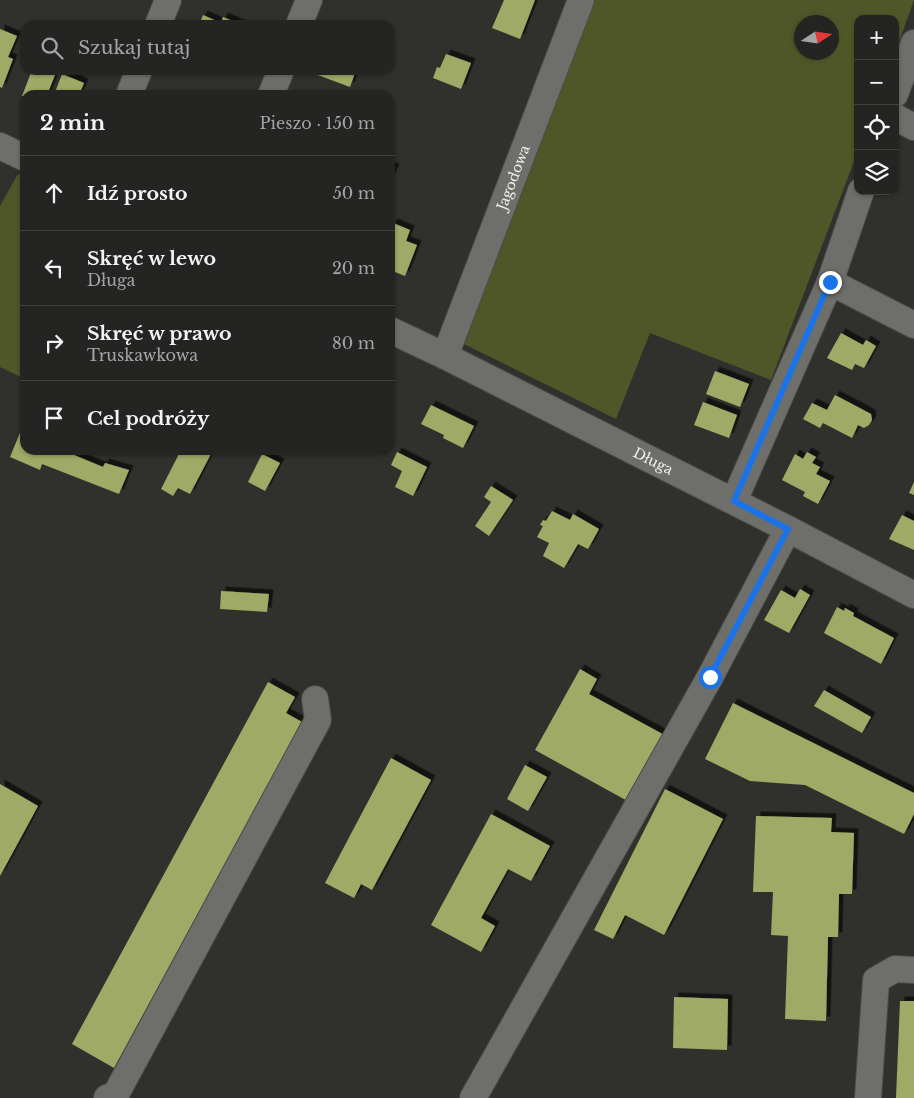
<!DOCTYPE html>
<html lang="pl">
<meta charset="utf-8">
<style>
body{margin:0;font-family:"Libre Baskerville",serif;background:#30312f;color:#f1f3f6}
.controls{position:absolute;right:15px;top:15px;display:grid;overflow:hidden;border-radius:10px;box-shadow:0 1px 4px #0004}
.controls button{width:45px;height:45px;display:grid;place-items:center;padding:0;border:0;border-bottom:1px solid #414240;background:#242522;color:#f1f3f6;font:25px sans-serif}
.compass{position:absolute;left:794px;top:15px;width:45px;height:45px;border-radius:50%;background:#242522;box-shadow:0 1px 4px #0004;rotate:78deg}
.stop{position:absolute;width:15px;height:15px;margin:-11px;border:4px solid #1a73e8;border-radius:50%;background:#fff}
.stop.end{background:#1a73e8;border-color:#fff;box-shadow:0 1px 5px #0008}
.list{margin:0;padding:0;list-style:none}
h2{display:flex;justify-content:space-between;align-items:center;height:65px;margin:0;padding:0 20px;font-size:21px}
h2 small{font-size:16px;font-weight:400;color:#a3a5a5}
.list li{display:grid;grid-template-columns:32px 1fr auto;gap:15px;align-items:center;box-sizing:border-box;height:75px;padding:0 20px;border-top:1px solid #414240}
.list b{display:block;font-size:19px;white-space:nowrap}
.list p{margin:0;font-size:16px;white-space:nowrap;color:#a3a5a5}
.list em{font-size:16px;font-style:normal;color:#a3a5a5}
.icon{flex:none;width:28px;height:28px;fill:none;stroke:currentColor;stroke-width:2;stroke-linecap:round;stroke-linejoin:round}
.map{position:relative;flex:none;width:914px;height:1098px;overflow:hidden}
.search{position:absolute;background:#242522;box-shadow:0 1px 4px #0004;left:20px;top:20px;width:375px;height:55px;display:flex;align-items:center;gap:12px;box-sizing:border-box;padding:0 18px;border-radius:15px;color:#a3a5a5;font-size:19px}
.panel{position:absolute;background:#242522;box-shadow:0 1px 4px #0004;left:20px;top:90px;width:375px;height:365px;border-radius:15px}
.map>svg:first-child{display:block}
.green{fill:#4f5729;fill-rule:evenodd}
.building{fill:#9eaa65;filter:url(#shadow)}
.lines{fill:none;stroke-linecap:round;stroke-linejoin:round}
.minor-casing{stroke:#4c4c4a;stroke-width:28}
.minor{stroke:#6e6f6b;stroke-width:26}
.route{stroke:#1a73e8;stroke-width:6}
.labels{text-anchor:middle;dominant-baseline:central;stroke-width:5;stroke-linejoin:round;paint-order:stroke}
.street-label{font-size:14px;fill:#efefed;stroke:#181917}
</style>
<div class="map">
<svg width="914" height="1098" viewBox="0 0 914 1098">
<defs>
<filter id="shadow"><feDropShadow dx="4.5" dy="-4.5" stdDeviation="0" flood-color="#0009"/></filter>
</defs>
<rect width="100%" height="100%" fill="#30312d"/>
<path class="green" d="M590 0H914L895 53V19H858V151L771 380 650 333 616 419 460 342ZM802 22H832V52H802Z
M18 174 25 177V379L0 367V206Z"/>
<path class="building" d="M504 0H535L520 39 492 28Z
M203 15 221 23 223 17 242 25H199Z
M0 29 17 36 8 57 13 59 2 88 0 87Z
M446 54 471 63 461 89 433 78 437 67 440 68Z
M32 70H57L47 95H25V97L22 96Z
M317 70H356L350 87 315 74Z
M62 74 84 83 79 95H54Z
M390 167 395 168 390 180Z
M393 223 410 230 406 241 417 245 405 276 390 270V229Z
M841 333 863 345 866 340 876 346 864 368 855 364 852 370 827 358Z
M715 371 749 384 740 407 706 394Z
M835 395 871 414 872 420 869 425 864 428 858 425 852 438 823 423 820 428 803 419 812 403 827 410Z
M703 402 737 415 729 438 694 425Z
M431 405 474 426 463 448 443 438 444 435 421 424Z
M22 428 25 429V450H62L103 467 105 463 129 470 119 494 42 464 40 470 10 457Z
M181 450H213L190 494 178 488 173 496 161 489Z
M331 450H344L341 455Z
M397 452 427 467 413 496 395 487 402 471 391 465Z
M807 452 816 457 812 463 820 467 816 474 830 481 818 504 803 496 805 492 782 480 795 454 803 459Z
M262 454 280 463 265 491 248 482Z
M914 482V495L909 493Z
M491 486 513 500 489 536 475 526 491 502 484 497Z
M552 511 570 520 573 514 599 529 588 549 578 544 564 568 543 556 549 543 537 537 543 526 540 525 543 520 546 521Z
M902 515 914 521V550L889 539Z
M800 589 810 595 789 633 764 620 781 590 795 598Z
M221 591 269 594 267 612 220 609Z
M837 607 844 611 845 608 854 613 853 616 894 638 881 664 824 633Z
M580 669 597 679 589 694 668 737 631 803 535 750Z
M268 682 295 697 286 713 302 722 114 1068 72 1044Z
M824 690 871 717 862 733 814 706Z
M733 703 914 793V814L904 834 805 785 750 781 705 759Z
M391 758 431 780 372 890 361 884 354 898 325 883Z
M525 765 547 777 528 811 507 799Z
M0 784 38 806 0 876Z
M665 789 723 819 664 935 625 915 613 939 594 930Z
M491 814 550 846 531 881 508 869 481 918 495 926 481 952 431 925Z
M756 816 832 818 831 832 854 833 852 894H839L838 937H828L826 1021 785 1019 788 936 771 935 773 892H753Z
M674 997 728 999 727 1050 673 1048Z
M900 1001H914V1098H896Z"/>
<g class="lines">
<g class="minor-casing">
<g id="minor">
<path d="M158 25 168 0"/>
<path d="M299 25 309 0"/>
<path d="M895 94 914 43"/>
<path d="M129 95 139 70"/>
<path d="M271 95 281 70"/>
<path d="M895 117 914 127"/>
<path d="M0 146 25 158"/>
<path d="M830 282 914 325"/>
<path id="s1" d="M390 330 445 356 788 529 914 595"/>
<path id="s2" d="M445 356 581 0"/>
<path d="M734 501 830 282 861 191"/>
<path d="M107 1098 116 1094 318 720 315 699"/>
<path d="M473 1098 710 677 788 529"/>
<path d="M868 1098 876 980 895 969 914 970"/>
</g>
</g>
<use href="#minor" class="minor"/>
</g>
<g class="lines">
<path class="route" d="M710 677 788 529 734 501 830 282"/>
</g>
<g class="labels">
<g class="street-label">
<text stroke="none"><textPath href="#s2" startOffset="191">Jagodowa</textPath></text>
<text stroke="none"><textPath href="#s1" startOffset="294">Długa</textPath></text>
</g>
</g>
</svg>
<div class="controls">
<button>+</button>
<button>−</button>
<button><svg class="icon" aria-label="locate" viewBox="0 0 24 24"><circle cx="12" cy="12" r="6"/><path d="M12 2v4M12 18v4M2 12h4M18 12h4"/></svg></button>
<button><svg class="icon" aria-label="layers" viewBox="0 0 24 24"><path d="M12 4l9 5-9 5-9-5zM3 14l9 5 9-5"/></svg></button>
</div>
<svg class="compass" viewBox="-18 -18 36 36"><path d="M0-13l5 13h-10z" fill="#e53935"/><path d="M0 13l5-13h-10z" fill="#a3a5a5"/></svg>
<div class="stop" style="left:710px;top:677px"></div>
<div class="stop end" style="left:830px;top:282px"></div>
<div class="search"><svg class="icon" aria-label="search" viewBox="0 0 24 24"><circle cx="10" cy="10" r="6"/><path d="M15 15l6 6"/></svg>Szukaj tutaj</div>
<section class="panel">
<h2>2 min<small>Pieszo · 150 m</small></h2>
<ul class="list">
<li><svg class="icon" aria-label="ahead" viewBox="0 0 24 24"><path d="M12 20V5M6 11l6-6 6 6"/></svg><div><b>Idź prosto</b></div><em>50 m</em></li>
<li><svg class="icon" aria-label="left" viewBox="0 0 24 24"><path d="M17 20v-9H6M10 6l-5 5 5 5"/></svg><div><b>Skręć w lewo</b><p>Długa</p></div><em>20 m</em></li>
<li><svg class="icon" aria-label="right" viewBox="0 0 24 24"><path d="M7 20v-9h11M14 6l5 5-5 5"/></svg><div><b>Skręć w prawo</b><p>Truskawkowa</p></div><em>80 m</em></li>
<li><svg class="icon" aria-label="arrive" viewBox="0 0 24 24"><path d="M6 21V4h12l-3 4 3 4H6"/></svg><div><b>Cel podróży</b></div></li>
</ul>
</section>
</div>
